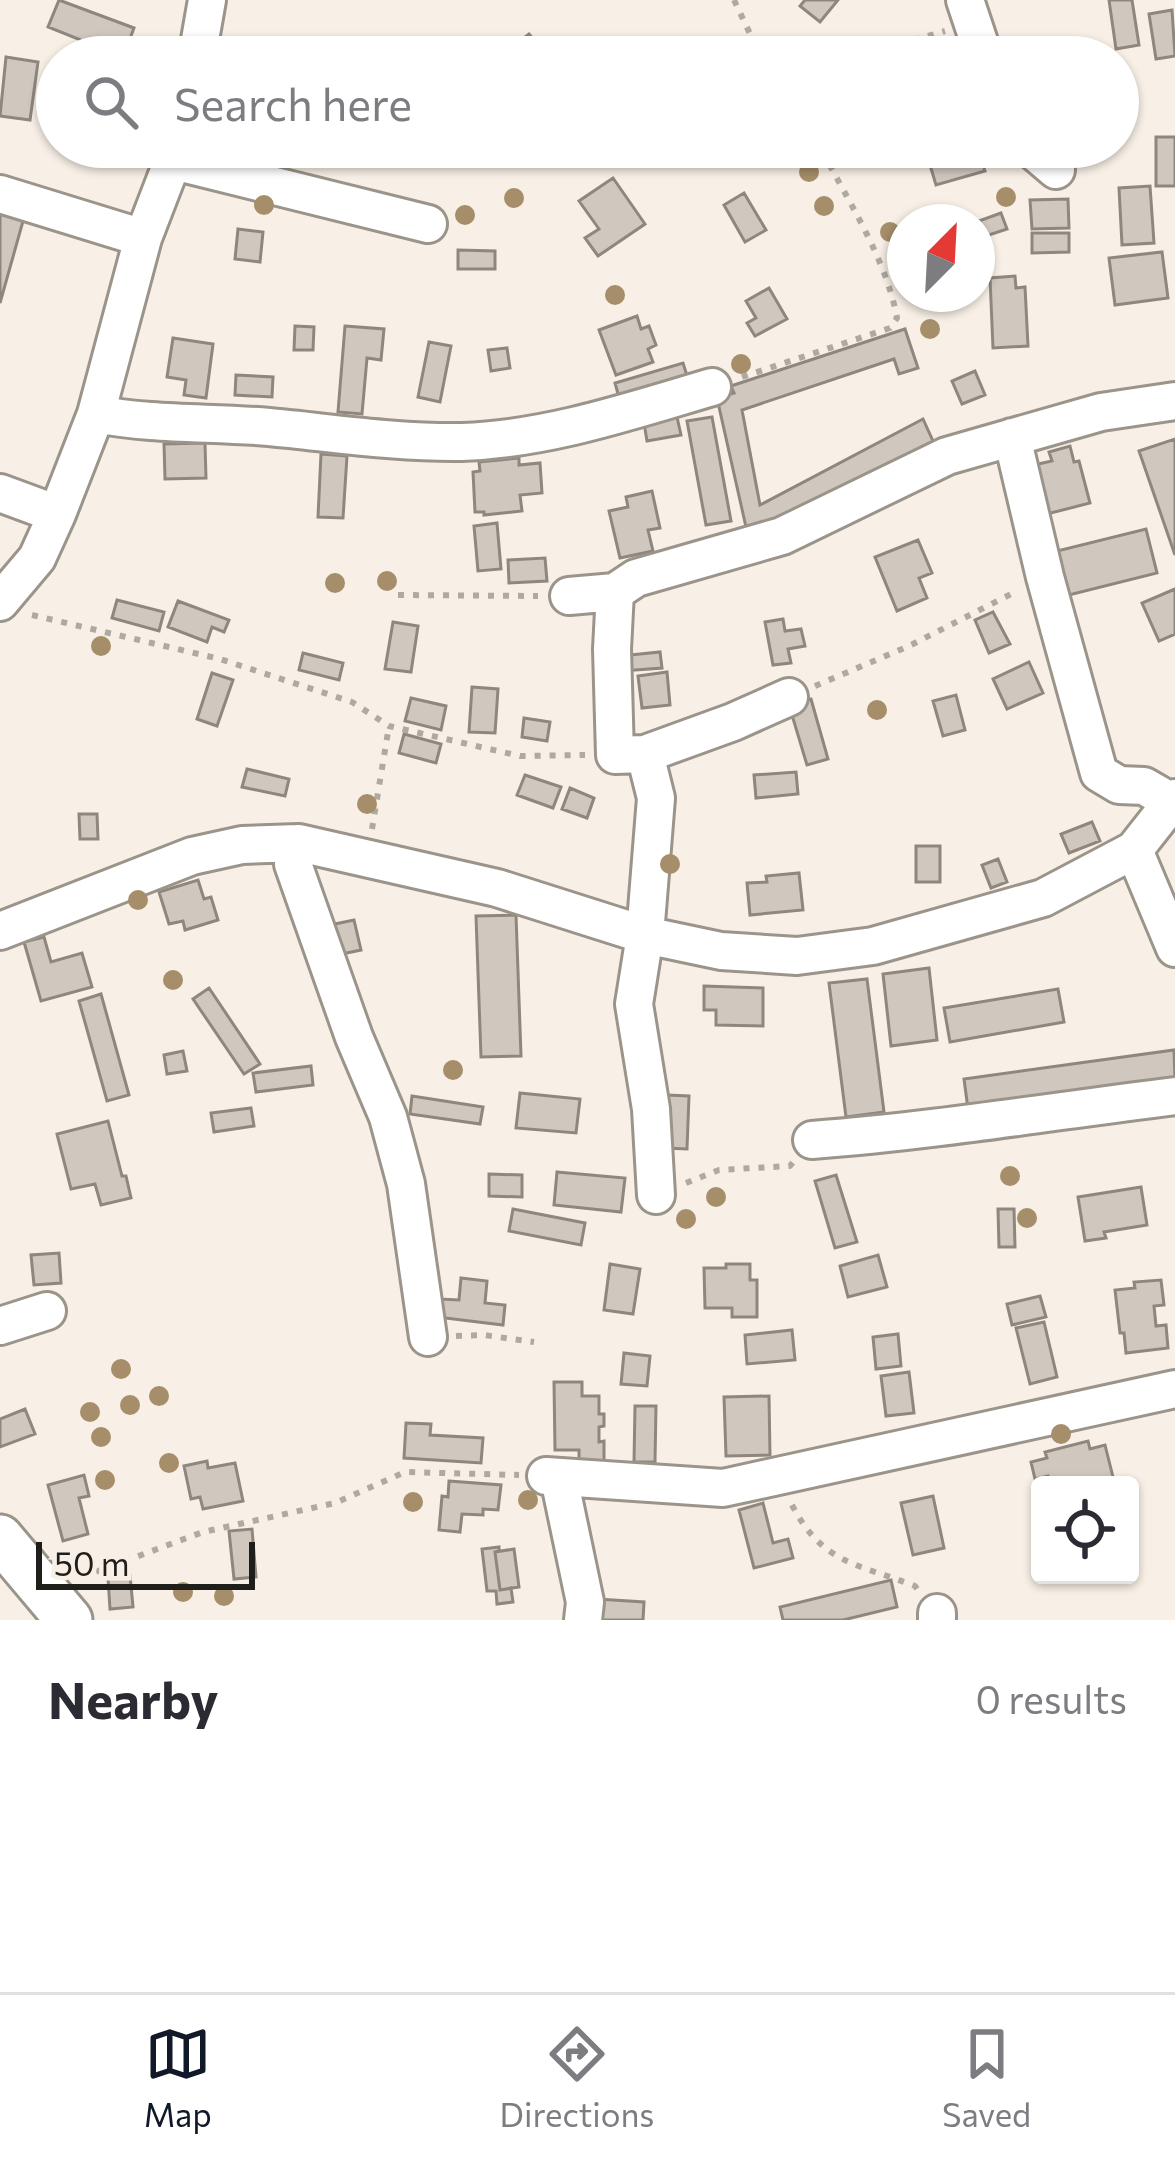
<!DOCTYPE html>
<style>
body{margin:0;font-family:Commissioner,sans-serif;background:#f2f2f3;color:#2b2b33}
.controls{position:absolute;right:36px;bottom:36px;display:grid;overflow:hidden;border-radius:12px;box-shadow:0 3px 9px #0004}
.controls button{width:108px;height:108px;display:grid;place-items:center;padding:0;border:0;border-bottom:3px solid #e1e1e2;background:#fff;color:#2b2b33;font:60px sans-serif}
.compass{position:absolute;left:887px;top:204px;width:108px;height:108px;border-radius:50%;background:#fff;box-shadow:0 3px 9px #0004;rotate:24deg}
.scale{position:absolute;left:36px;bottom:30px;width:219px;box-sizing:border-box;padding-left:12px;border:6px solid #201e1a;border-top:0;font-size:33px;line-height:42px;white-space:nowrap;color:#201e1a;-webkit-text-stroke:9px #f8f0e6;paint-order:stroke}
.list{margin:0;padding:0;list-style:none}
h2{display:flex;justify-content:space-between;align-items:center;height:156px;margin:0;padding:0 48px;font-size:51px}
h2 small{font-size:39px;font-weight:400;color:#7c7c81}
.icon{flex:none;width:66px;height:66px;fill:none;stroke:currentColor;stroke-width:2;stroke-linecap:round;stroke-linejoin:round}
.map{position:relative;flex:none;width:1175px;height:1620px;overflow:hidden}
.search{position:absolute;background:#fff;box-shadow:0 3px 9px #0004;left:36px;right:36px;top:36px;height:132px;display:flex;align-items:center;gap:30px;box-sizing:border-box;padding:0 42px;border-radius:66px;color:#7c7c81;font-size:45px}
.sheet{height:372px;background:#fff}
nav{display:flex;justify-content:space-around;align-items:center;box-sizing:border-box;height:168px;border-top:3px solid #e1e1e2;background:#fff;font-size:33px;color:#7c7c81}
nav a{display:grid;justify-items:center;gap:6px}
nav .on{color:#111827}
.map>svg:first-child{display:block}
.building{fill:#d0c8bf;stroke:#8f877e;stroke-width:3}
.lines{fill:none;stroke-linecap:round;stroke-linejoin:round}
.minor-casing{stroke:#9b948a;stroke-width:42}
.major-casing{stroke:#9b948a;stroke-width:51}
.path{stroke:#afa9a1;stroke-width:6;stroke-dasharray:6 9;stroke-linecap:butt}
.minor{stroke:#fff;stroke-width:36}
.major{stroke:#fff;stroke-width:45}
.tree{fill:#a58e69}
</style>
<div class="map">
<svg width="1175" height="1620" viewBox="0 0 1175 1620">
<rect width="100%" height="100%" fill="#f8f0e6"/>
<path class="building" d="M59 0 134 28 123 57 48 27Z
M805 0H838L820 22 800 6Z
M1109 0H1132L1139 45 1116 49Z
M1172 10 1175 56 1156 59 1149 14Z
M529 34 538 45 543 41 556 57H515L519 54 513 46Z
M6 57 38 62 30 120 0 116Z
M1156 137H1175V186H1156Z
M231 147H278L274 163 248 157 249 151Z
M979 152 985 171 936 185 930 165Z
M613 178 645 224 598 256 585 238 599 229 579 201Z
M1150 186 1154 243 1122 245 1119 188Z
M744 193 766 230 745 242 724 205Z
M1068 199 1069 228 1032 229 1030 200Z
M0 207 25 214 0 303Z
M1001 213 1007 229 977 239 976 222Z
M238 229 263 232 260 262 235 259Z
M1032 233H1069V252L1032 253Z
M458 250 495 251V269H458Z
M1162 252 1168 298 1115 305 1109 258Z
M1015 276 1016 288 1025 287 1028 346 993 348 990 278Z
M769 288 787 319 755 336 747 323 756 318 746 301Z
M637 316 641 329 649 326 656 345 648 349 653 362 616 375 599 330Z
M295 326 314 327 313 350H294Z
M345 326 384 329 381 360 367 358 362 414 338 412Z
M905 329 918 368 899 374 894 359 742 410 760 505 923 419 933 441 794 514 746 527 717 398 734 393 731 386Z
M173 338 213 344 206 398 184 395 186 380 167 377Z
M429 342 451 346 440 402 418 397Z
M507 348 510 368 491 371 488 350Z
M683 363 689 382 620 401 615 383Z
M975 371 985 395 962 404 952 381Z
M236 375 273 377 272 397 235 395Z
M677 417 681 435 647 441 644 423Z
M712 417 731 521 706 525 687 421Z
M1175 439V555L1139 451Z
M205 443 206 478 165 479 164 444Z
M1070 446 1074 462 1079 461 1090 503 1047 514 1034 465 1052 461 1049 452Z
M321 454 347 456 343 518 318 517Z
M519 458V465L540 463 542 493 520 495 522 511 484 515V512H475L473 472 480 471 479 462Z
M652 491 660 528 648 530 653 551 620 558 609 511 628 507 626 497Z
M497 523 501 569 478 571 474 526Z
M1146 529 1157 573 1069 595 1057 551Z
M918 540 932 573 919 578 927 598 897 611 875 557Z
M545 558 547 581 509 583 508 560Z
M1175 589V634L1159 641 1142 603Z
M117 600 164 612 159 631 112 618Z
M178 601 229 620 224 632 212 627 207 642 168 627Z
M993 612 1010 644 989 653 975 620Z
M783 619 785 631 801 629 805 646 788 649 791 663 773 665 765 622Z
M393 622 418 626 411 672 385 669Z
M660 652 662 668 622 671 620 656Z
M303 653 343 663 339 680 299 670Z
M1029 662 1043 693 1007 709 993 679Z
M667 672 670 705 642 708 638 676Z
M212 673 233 680 217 726 197 719Z
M472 687 498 689 495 733 469 732Z
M956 695 965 730 943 736 933 701Z
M411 698 446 706 441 730 405 721Z
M811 699 828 759 807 765 789 705Z
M524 718 550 722 547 741 522 737Z
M404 734 441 744 436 763 399 753Z
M247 769 289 779 285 796 242 787Z
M796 772 798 794 756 798 754 775Z
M525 775 561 787 553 808 517 795Z
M570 788 594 798 587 818 562 809Z
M79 814H97L98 839H80Z
M1092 822 1100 841 1069 853 1061 834Z
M916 846H940V882H916Z
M998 859 1007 882 991 888 982 865Z
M799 873 803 910 750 915 747 883 767 882 766 876Z
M198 880 204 899 211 897 218 920 185 930 183 921 169 924 159 892Z
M516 915 521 1056 481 1057 476 916Z
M354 920 361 950 337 955 330 925Z
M44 937 51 962 82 953 92 987 41 1001 24 942Z
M929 968 937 1040 891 1046 883 974Z
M867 979 884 1112 846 1117 829 983Z
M704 986 763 988V1026L716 1025V1010H704Z
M209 988 260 1064 244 1074 193 999Z
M1058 989 1064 1022 950 1042 944 1008Z
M101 994 129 1095 107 1101 79 1001Z
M1174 1050 1175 1080 968 1109 964 1079Z
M183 1051 187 1071 167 1074 164 1055Z
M311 1066 313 1085 256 1092 253 1073Z
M520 1093 580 1099 576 1133 516 1128Z
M666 1095 689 1096 687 1149 664 1148Z
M412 1096 483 1107 480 1124 410 1114Z
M251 1108 254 1126 214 1132 211 1113Z
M108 1121 122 1176H126L131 1198 101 1205 95 1184 71 1189 57 1134Z
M557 1172 625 1178 621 1212 554 1205Z
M489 1174 522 1175V1197L489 1196Z
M836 1175 857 1242 835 1248 815 1181Z
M1141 1187 1147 1225 1104 1232 1106 1238 1085 1241 1078 1197Z
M513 1209 585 1223 581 1245 509 1231Z
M998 1209H1014L1015 1247H999Z
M59 1253 61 1283 34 1285 31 1255Z
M878 1255 887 1287 848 1297 840 1266Z
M610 1264 640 1269 633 1314 604 1310Z
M726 1264H750V1280H757V1317H732V1308H705L704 1268H726Z
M461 1278 487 1281 485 1303 505 1305 503 1325 437 1317 440 1299 459 1300Z
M1161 1280 1164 1305 1154 1306 1156 1326 1166 1325 1168 1348 1126 1353 1124 1333H1120L1115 1290 1135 1288 1134 1282Z
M1040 1296 1046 1317 1012 1325 1007 1304Z
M1044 1322 1057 1377 1030 1384 1016 1328Z
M792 1330 795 1360 747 1364 745 1335Z
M898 1334 901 1366 876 1369 873 1337Z
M624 1353 650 1356 647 1386 621 1384Z
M909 1372 914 1413 886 1416 881 1376Z
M554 1382H582V1396H599V1414H604V1426L599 1427V1442L604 1441V1463H579V1450H555Z
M769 1396 770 1455 726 1456 724 1397Z
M635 1406H656L655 1462H634Z
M25 1409 35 1434 0 1447V1419Z
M406 1423 431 1424 430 1435 483 1438 481 1463 404 1458Z
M1088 1441 1090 1449 1105 1445 1114 1481 1104 1485H1051L1048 1476 1035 1479 1031 1462 1047 1458 1045 1452Z
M207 1461 208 1468 235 1463 243 1501 203 1509 200 1497 191 1499 184 1466Z
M84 1475 89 1496 79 1498 88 1534 63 1541 48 1485Z
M449 1481 501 1485 498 1510 483 1509V1515L462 1514 460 1532 439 1530 442 1496 448 1497Z
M933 1496 944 1548 913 1555 901 1503Z
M763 1503 773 1543 788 1539 793 1558 754 1568 739 1510Z
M252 1529 256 1577 234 1579 229 1531Z
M499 1547V1551L495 1552 500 1590 511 1588 513 1602 497 1604 496 1591H487L482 1549Z
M514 1549 519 1587 500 1590 495 1552Z
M130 1575 133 1607 110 1609 108 1578Z
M891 1580 897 1607 843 1620H783L780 1607Z
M597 1599 644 1602 643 1620H596Z"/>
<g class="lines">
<g class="minor-casing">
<path id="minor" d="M965 0 984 57
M197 57 207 0
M1029 147 1056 170
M174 161 428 224
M0 194 143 238
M96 414C153 425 211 422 269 427 333 433 397 443 462 442 548 439 630 411 712 387
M1012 437 1045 577 1099 773 1119 785 1144 786 1170 801
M0 493 57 514
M615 592 612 649 615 755 645 754 733 722 789 697
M569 596 615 592 636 578 782 536 947 456 1101 412 1175 401
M0 602 37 558 57 514 96 414 143 238 178 147
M645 754 656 798 645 935 634 1004 651 1109 656 1195
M299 843 293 864 354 1037 388 1117 406 1184 428 1337
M1134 850 1175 948
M0 931 192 856 242 845 299 843 497 888 645 935 721 951 797 956 873 946 1043 898 1134 850 1175 798
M812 1140C933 1131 1054 1111 1175 1096
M0 1326 47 1311
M546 1476 723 1488 1175 1389
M559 1478 585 1602 583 1620
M937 1620V1613"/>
</g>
<g class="major-casing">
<path id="major" d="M0 1538 69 1620"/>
</g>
<path class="path" d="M734 0 761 57
M856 57 945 31
M742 377 890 328 897 318C886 258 848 201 820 147
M398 595 538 596
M32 615 220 659 352 702 389 726 520 756 585 755
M815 686 909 646 1015 592
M372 829 389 726
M686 1183 719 1170 790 1166 794 1161
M456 1336 484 1335 534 1342
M792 1505C823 1565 859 1564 915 1586L919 1592
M82 1577 203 1532 335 1503 405 1472 519 1475"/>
<use href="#minor" class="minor"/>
<use href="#major" class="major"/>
</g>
<g class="tree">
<circle cx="809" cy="172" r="10"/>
<circle cx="1006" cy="197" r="10"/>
<circle cx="514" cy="198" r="10"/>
<circle cx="264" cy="205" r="10"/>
<circle cx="824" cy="206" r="10"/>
<circle cx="465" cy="215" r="10"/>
<circle cx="890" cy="232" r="10"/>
<circle cx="615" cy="295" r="10"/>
<circle cx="930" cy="329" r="10"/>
<circle cx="741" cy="364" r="10"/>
<circle cx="387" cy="581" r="10"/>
<circle cx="335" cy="583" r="10"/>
<circle cx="101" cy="646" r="10"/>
<circle cx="877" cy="710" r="10"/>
<circle cx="367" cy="804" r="10"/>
<circle cx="670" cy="864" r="10"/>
<circle cx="138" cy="900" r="10"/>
<circle cx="173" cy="980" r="10"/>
<circle cx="453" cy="1070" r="10"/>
<circle cx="1010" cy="1176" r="10"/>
<circle cx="716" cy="1197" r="10"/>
<circle cx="1027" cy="1218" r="10"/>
<circle cx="686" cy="1219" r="10"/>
<circle cx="121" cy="1369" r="10"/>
<circle cx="159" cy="1396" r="10"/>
<circle cx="130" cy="1405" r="10"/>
<circle cx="90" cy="1412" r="10"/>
<circle cx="1061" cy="1434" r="10"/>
<circle cx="101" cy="1437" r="10"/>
<circle cx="169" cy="1463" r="10"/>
<circle cx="105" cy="1480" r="10"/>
<circle cx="528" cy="1500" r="10"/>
<circle cx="413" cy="1502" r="10"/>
<circle cx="183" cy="1592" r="10"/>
<circle cx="224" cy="1596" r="10"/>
</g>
</svg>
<div class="controls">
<button><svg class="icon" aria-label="locate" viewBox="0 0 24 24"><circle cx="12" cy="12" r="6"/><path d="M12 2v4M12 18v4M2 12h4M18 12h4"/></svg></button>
</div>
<svg class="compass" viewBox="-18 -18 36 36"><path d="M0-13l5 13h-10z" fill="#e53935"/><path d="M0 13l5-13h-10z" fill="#7c7c81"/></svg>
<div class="scale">50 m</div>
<div class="search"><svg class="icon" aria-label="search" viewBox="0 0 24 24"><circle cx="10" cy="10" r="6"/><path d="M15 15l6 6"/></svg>Search here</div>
</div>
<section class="sheet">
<h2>Nearby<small>0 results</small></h2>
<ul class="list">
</ul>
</section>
<nav>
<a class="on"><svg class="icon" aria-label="map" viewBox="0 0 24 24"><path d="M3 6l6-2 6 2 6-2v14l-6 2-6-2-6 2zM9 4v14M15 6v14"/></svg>Map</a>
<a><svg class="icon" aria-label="directions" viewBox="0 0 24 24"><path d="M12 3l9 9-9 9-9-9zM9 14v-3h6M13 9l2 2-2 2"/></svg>Directions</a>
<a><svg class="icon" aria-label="saved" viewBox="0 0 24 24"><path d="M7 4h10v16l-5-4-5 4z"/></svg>Saved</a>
</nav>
